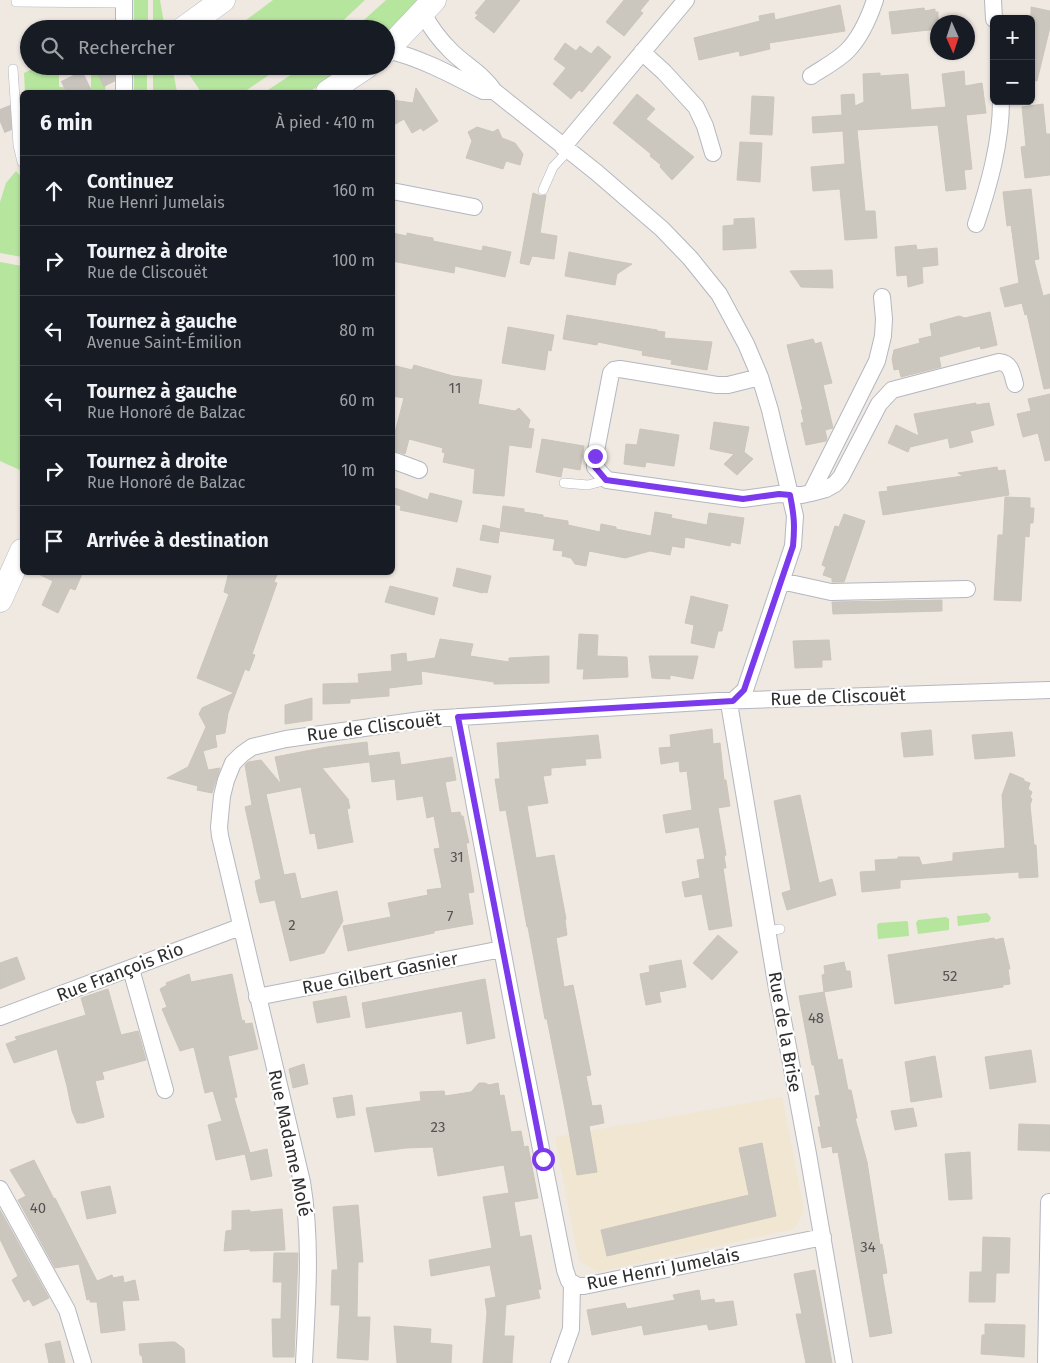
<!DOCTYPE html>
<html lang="fr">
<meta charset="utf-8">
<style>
body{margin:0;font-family:"Fira Sans",sans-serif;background:#20242c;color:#f1f3f6}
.controls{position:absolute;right:15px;top:15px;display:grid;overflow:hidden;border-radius:8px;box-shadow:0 1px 4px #0004}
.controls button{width:45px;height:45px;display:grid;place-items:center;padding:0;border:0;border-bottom:1px solid #363941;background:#171b24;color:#f1f3f6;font:25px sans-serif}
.compass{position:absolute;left:930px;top:15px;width:45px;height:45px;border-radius:50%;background:#171b24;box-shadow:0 1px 4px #0004;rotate:177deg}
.stop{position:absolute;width:15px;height:15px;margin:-11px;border:4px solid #7c3aed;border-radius:50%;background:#fff}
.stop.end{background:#7c3aed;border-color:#fff;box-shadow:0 1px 5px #0008}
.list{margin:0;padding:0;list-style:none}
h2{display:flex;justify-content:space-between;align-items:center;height:65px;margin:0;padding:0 20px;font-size:21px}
h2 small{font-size:16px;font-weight:400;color:#9ea1a6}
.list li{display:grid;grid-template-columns:32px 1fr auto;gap:15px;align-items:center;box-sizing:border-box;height:70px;padding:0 20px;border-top:1px solid #363941}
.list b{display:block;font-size:19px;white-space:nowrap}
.list p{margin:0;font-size:16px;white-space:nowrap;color:#9ea1a6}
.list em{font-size:16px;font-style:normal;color:#9ea1a6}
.icon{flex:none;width:28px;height:28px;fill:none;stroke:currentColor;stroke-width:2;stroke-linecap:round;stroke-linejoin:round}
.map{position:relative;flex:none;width:1050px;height:1363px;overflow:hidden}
.search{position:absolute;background:#171b24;box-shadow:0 1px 4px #0004;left:20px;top:20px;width:375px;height:55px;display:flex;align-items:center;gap:12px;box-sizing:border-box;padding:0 18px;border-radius:28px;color:#9ea1a6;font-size:19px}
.panel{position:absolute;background:#171b24;box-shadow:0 1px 4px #0004;left:20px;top:90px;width:375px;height:485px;border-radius:8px}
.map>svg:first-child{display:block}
.education{fill:#f0e6d1}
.green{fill:#b6e59e}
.building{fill:#cbc7bf;stroke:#cbc5ba}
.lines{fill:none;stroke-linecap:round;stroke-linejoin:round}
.secondary-tunnel{stroke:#c8c4bd;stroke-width:24;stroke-dasharray:24 12;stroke-linecap:butt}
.lane-casing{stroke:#b4b7c1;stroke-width:10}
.street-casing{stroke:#b4b7c1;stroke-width:18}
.secondary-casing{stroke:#b4b7c1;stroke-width:25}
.lane{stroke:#fff;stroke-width:9}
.street{stroke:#fff;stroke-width:16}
.secondary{stroke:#fff;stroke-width:24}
.route{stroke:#7c3aed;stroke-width:6}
.labels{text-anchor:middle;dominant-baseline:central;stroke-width:4.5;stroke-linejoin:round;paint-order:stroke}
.number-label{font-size:15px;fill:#555452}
.street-label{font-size:18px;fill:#2e2e2e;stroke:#fff}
</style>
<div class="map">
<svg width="1050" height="1363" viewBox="0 0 1050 1363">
<rect width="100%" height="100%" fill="#efe9e1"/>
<path class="education" d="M782 1097 804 1211 794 1229 598 1272 579 1261 555 1137Z"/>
<path class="green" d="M134 0H148V29H134Z
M153 0H160L165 29H153Z
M273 0H365L334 29H234Z
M386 0H420L386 37V29H354Z
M39 66H59V87L91 88V67H107L105 92H25L24 73Z
M134 66H147V92H134Z
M153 66H172L177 92H153Z
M186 66H282L244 92H201L184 67Z
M304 66H348L309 92H265Z
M16 171 22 178V257L0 253V202L6 183Z
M0 262 22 266V471L0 461Z
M987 913 991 918 989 922 958 926 957 916Z
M946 917 949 919V930L918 934 916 923 918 920Z
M907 921 908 922 909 936 878 939 877 925 879 923Z"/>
<path class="building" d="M486 0H520L494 33 475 18 478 15 475 13Z
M624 0H649L640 11 643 13 624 36 606 22Z
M840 5 845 31 769 43 770 49 740 56 739 51 699 60 694 38 760 21 759 16 774 13 775 20Z
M1031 7 1050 11V27L1037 81 1031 80Z
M924 8 925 11 935 9V12H938V29L892 34 889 12Z
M565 43 576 51 580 46 591 54 598 46 611 57 582 92 579 90 571 99 553 84 566 68 554 59Z
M964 71 965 86 982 83 986 113 966 115 972 169 964 170 966 189 946 191 938 125 857 130 865 211H875L877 238 845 240 840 189 813 191 811 167 845 164 843 131 813 133 812 117 842 115 841 95 854 94 855 106 864 102 863 74 880 73V76L908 74 911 110 946 107 942 74Z
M416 88 438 121 423 131 421 128 412 133 404 119 392 126V107L395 105 392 100 413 103Z
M637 94 655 109 646 119 694 157 672 180 660 167 661 165 650 156 651 154 613 123Z
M752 96 774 97 772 135 750 134Z
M1043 104 1046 134H1050V175L1025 178 1021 147 1026 146 1022 107Z
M477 127 493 132 498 129 502 138 515 143 523 154 520 165 506 161 503 169 466 158 472 141 468 132Z
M740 142 762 143 760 182 737 180Z
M1031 189 1039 259 1034 260 1043 296 1050 294V388L1044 389 1027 314 1025 315 1022 303 1005 307 1000 288 1019 283 1011 225 1007 226 1003 192Z
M533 193 541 196 546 195 540 233 557 236 554 259 532 256 529 265 520 263Z
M754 218 756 248 723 250V226L734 225V219Z
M392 233 407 236V233L421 236 433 238V241L443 243 482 251 483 246 511 252 505 277 455 266 454 273 392 261Z
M916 245 917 250 937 248 938 265 922 267 923 283 908 287 907 275 897 276 895 247Z
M569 252 599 258 632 264 617 274 615 285 565 276Z
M832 270 833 288 801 287 790 271Z
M990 312 997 345 981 349 980 346 939 357 941 367 901 377 899 369 894 370 892 359 894 350 920 343 919 339 932 336 930 324 959 316 965 318Z
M567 315 657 330V331L665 332 664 338 712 342 707 370 671 364 672 360 642 355 643 351 598 342 597 345 563 339Z
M508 327 554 335 551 351 548 350 545 370 502 363Z
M813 339 815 344 821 342 832 383 823 385 833 428 825 430 827 439 826 441 806 445 801 423 804 422 801 410H803L787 345Z
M392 365 412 370 414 365 453 376 482 380 478 404 515 411 519 408 530 420 528 428 534 429 531 448 509 445 504 496 473 493 475 469 443 462 445 453 442 452 443 448 409 439 405 454 392 450V444L404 398 392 396Z
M1050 394V460L1045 461 1038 433 1023 437 1017 414 1031 411 1028 399Z
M976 403V405L989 403 994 425 970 431 973 442 950 448 948 438 910 447 908 452 888 443 896 425 919 436 914 414Z
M714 422 749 427 744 452 753 459 737 475 724 464 734 454 710 449Z
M640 429 679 435 674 466 646 462 645 467 624 464 626 444 637 445Z
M542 439 584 446 580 470 563 467 561 477 536 472Z
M997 467 998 471 1005 470 1009 495 883 515 879 492 888 491 887 487 963 476 958 473Z
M392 487 428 500 430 493 462 501 457 522 400 510 401 506 392 503Z
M1005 497 1030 498V508H1034L1033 523H1030L1029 537 1025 536 1021 601 994 600 998 535H1003Z
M503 506 524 509V512L543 515V517L568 521V525L600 532 601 524 616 527V529L651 536 655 512 672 515 671 518 707 525 709 513 744 518 740 544 731 542 730 546 685 537 684 548 672 546 670 555 650 551 625 558 589 551 586 566 575 564 571 558 562 556 563 551 553 550 555 539 500 531Z
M844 514 865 521 844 582H832V578L823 575 826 567 822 565 835 526 839 527Z
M483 525 500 529 498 543 480 540Z
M457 568 491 576 487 593 484 592 483 593 453 586Z
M34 572H83L75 590 70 588 58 613 42 605 53 581Z
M229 572H278L274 582 277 583 252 654 255 655 249 671 245 669 228 713 225 733 215 735 217 747 203 751 208 770 220 768 212 793 197 790 198 786 167 778 188 767 206 727 199 714 202 708 234 693 197 678 229 594 224 592Z
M390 586 438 598 434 615 385 602Z
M691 596 728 605 722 631H718L714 648 691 643 694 625 685 623Z
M942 600V611L833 614 832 602Z
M579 634 598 635 597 656 627 657 628 677 583 679 584 669H577Z
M440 639 473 644 470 656 509 662V658L549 656V683L494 684V682L421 671 422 684 389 688V696L350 699V703L323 704V684L359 683 358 674 392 671 391 655 406 653 407 662 435 658Z
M829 640 831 660H822V667L795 668 793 641Z
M649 656H698L693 679 670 675V679L652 678Z
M312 698V720L285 724V705Z
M712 729 713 744 720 743 724 780H726L730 806 718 808 726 855 724 856 726 868H723L732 926 709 930 702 894 685 897 682 882 700 878 697 860 705 859 699 827 666 833 663 815 692 810 687 771 680 772 679 761 661 764 659 748 671 747 670 735Z
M931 730 933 755 904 757 901 733Z
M1012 732 1015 756 975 759 972 735Z
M598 735 601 758 585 759 586 765 551 768V775L543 776 548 803 527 806 536 858 554 855 566 919 565 920 567 935 556 938 564 987 573 985 591 1075 586 1076 592 1106 601 1105 604 1123 589 1126 597 1172 577 1175 564 1104 547 1019H545L528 927H527L506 810 500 811 495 779H500L497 743Z
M367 742 369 762 322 768 348 799 350 808 347 809 353 842 318 849 315 833 310 834 301 787 266 794 284 875 295 873 301 899 337 891 343 921 324 953 290 961 275 900 260 903 257 892 255 881 261 879 245 807 252 805 245 765 248 762 261 760 281 784 275 757 327 747Z
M399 752 401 765 452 757 456 780 445 782 451 813 460 812 461 816H463L469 843H466L474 892 468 893 473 924 434 931V933L348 951 343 926 391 917 388 903 428 895 427 890 442 888 434 849 440 848 434 816 427 818 423 796 397 800 395 779 372 782 369 756Z
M1010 773 1024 779V781L1030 783 1028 789 1032 792 1030 797 1032 799 1030 805 1034 845H1036L1038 877 1019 878V872L926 878 900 880V888L862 892 860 872 876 871 875 860 898 859V857H919L922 865 953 861V853L1005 848 1002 795Z
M800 795 819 883 832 879 836 895 787 910 782 893 791 890 774 801Z
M718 935 738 952 712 980 693 963Z
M994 938 995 940 1003 938 1010 969H1008L1010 984 1003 985V987L895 1004 888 955Z
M17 957 25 979 0 989V963Z
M681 960 686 987 659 992 661 1002 646 1005 640 974 650 972 649 966Z
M844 962 846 971H850L852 987 824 992 822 975 825 974 824 966Z
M189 974 191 982 232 974 242 1021 244 1020 245 1024 252 1023 258 1049 228 1056 237 1097 234 1098 250 1153 267 1149 272 1176 251 1180 245 1154 216 1160 208 1125 222 1121 213 1091 205 1093 194 1047 180 1051 162 1009 167 1007 160 989 167 985 166 983Z
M485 979 495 1038 467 1044 462 1011 366 1028 362 1003Z
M108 989 121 1035 138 1031 146 1060 102 1072 104 1079 95 1081 104 1117 83 1123H77L72 1111 67 1086 57 1049 14 1063 6 1044 17 1040 15 1037 86 1015 81 998Z
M824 992 838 1060 842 1059 848 1090H851L857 1118H855L867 1162 880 1245 882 1244 887 1273 882 1274 892 1333 870 1337 838 1152 833 1153 832 1146 822 1148 818 1127H821L815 1096 820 1095 814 1065H812L799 996Z
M346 996 350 1017 317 1023 313 1002Z
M1031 1050 1036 1082 990 1089 985 1057Z
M935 1056 942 1097 911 1102 905 1062Z
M304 1064 308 1084 293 1088 289 1069Z
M479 1083H485L489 1085 498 1083 500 1096 504 1095 511 1132 521 1131 524 1147 528 1146 538 1198 514 1202 520 1237 531 1235 541 1289 538 1290 540 1298 506 1305 504 1336H514L512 1363H483L487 1312 485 1299 496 1297 490 1265 431 1276 429 1260 492 1248 483 1197 509 1193 504 1165 438 1176 433 1147 406 1148 375 1152 366 1108 421 1101 420 1092 444 1091 445 1096 471 1092Z
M352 1095 355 1115 337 1118 333 1098Z
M913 1108 917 1126 895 1130 891 1111Z
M1019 1124 1050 1125V1151L1018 1150Z
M762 1143 776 1216 607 1256 601 1230 749 1195 739 1148Z
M970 1152 972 1199 949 1200 945 1154Z
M34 1160 54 1199 55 1198 97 1281 112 1275 113 1278 123 1276 124 1283 135 1280 139 1300 122 1301 125 1330 101 1333 97 1302H90V1299L87 1300 79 1264 55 1268 18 1200 26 1196 10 1170Z
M110 1186 116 1213 87 1219 81 1192Z
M358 1205 363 1262H358L357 1317H370L368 1360 337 1358 340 1305H331L332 1270H338L333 1207Z
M282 1209 285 1250 250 1251V1249L224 1251 226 1231 232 1230V1211L250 1210V1212Z
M0 1210 49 1298 33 1306 29 1299 24 1302 12 1280 18 1276 0 1239Z
M983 1237 1010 1238 1009 1273H996L995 1302H969L970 1272H982Z
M274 1253H298L294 1357H273L272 1319H281L282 1282H273Z
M815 1270 821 1302 832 1363H806L796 1314H802L794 1274Z
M699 1290 701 1301 714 1299 715 1303 733 1301 737 1325 709 1330 707 1324 644 1335 642 1325 592 1335 587 1310 625 1303 627 1309 675 1300 673 1295Z
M985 1324 1025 1325 1024 1357 981 1354 982 1335H985Z
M394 1326 431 1329 430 1343 452 1345 451 1363H397Z
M60 1341 65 1363H49L45 1344Z
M169 1342H175L184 1349 185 1363H143L142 1356 140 1355 139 1344Z"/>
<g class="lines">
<path class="secondary-tunnel" d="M66 92 119 66
M0 122 22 113"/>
<g class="lane-casing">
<path id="lane" d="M16 0V2L124 3
M13 69 18 145 22 162
M543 190 553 167 568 151
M564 483 588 485 607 480
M767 931 780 929"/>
</g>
<g class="street-casing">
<path id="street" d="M124 0V29
M993 0 994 19
M423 13C430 27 440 40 451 51 465 65 483 74 494 91L596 172 662 229 690 258 719 294 746 344 760 377 770 410 795 516 793 546 745 690 733 701 730 709 776 983 808 1154 844 1363
M387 50C421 58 452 75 483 91H494
M642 52 664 72 696 107 705 126 713 153
M124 66V92
M811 76C823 68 837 61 847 51 861 37 869 18 875 0
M563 147 686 0
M392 191 474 207
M976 224C989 185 1001 143 1001 101
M760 377 728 385H717L620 369 614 370 611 373 595 456V467L607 480 743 499 779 494 802 495 811 493 826 489 835 484 841 477 879 404 892 390 999 362C1011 363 1012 373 1015 384
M392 460 419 470
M811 493 877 361 883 336 884 319 882 297
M781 581 831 592 967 589
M458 717 518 1033 565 1270 569 1281 578 1286H584L823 1237
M131 969 165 1090
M257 997 502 949
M0 1017 240 927
M0 1189 67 1310 83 1363
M304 1363C307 1302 312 1242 302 1182L220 836 219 827 222 796 226 780 233 763 242 754 252 747 286 739 428 719 718 701 1050 690
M559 1363 571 1329 572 1284
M1046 1363 1049 1202"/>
</g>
<g class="secondary-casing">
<path id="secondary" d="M183 29 223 0
M386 51 434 0
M328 92 367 66
M0 600 22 551"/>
</g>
<use href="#lane" class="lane"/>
<use href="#street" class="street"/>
<use href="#secondary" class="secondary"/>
</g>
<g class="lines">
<path class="route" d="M543 1159 458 717 733 701 744 690 793 546C795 525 794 515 790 495L779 494 743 499 606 480 595 467V456"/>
</g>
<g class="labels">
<g class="number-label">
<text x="455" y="388">11</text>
<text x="457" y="857">31</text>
<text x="450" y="916">7</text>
<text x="292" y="925">2</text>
<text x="950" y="976">52</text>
<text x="816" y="1018">48</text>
<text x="438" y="1127">23</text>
<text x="38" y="1208">40</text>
<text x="868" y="1247">34</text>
</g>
<g class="street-label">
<text transform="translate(838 697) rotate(-2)">Rue de Cliscouët</text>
<text transform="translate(374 727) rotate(-7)">Rue de Cliscouët</text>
<text transform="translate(120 972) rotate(-21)">Rue François Rio</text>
<text transform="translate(380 973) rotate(-11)">Rue Gilbert Gasnier</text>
<text transform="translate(785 1032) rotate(80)">Rue de la Brise</text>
<text transform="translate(290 1143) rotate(78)">Rue Madame Molé</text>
<text transform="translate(663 1269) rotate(-11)">Rue Henri Jumelais</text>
</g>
</g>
</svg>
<div class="controls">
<button>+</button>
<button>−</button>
</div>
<svg class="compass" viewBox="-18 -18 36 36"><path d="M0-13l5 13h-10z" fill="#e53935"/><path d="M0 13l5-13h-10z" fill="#9ea1a6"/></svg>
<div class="stop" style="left:543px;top:1159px"></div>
<div class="stop end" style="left:595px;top:456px"></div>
<div class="search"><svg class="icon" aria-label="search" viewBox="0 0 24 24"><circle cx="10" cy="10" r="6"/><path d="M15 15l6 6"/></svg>Rechercher</div>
<section class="panel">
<h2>6 min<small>À pied · 410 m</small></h2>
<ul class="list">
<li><svg class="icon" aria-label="ahead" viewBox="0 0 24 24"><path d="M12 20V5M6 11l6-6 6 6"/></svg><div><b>Continuez</b><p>Rue Henri Jumelais</p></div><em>160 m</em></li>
<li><svg class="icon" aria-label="right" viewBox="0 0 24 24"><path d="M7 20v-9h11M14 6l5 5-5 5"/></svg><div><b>Tournez à droite</b><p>Rue de Cliscouët</p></div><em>100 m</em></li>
<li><svg class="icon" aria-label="left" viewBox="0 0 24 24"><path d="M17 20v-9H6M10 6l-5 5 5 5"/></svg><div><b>Tournez à gauche</b><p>Avenue Saint-Émilion</p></div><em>80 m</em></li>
<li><svg class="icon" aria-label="left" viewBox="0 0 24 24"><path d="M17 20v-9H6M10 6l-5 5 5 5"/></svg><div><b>Tournez à gauche</b><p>Rue Honoré de Balzac</p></div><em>60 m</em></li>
<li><svg class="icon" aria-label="right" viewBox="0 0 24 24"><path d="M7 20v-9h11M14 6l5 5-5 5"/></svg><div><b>Tournez à droite</b><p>Rue Honoré de Balzac</p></div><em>10 m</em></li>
<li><svg class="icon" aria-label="arrive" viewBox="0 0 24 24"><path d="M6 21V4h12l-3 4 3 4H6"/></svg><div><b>Arrivée à destination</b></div></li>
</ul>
</section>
</div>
